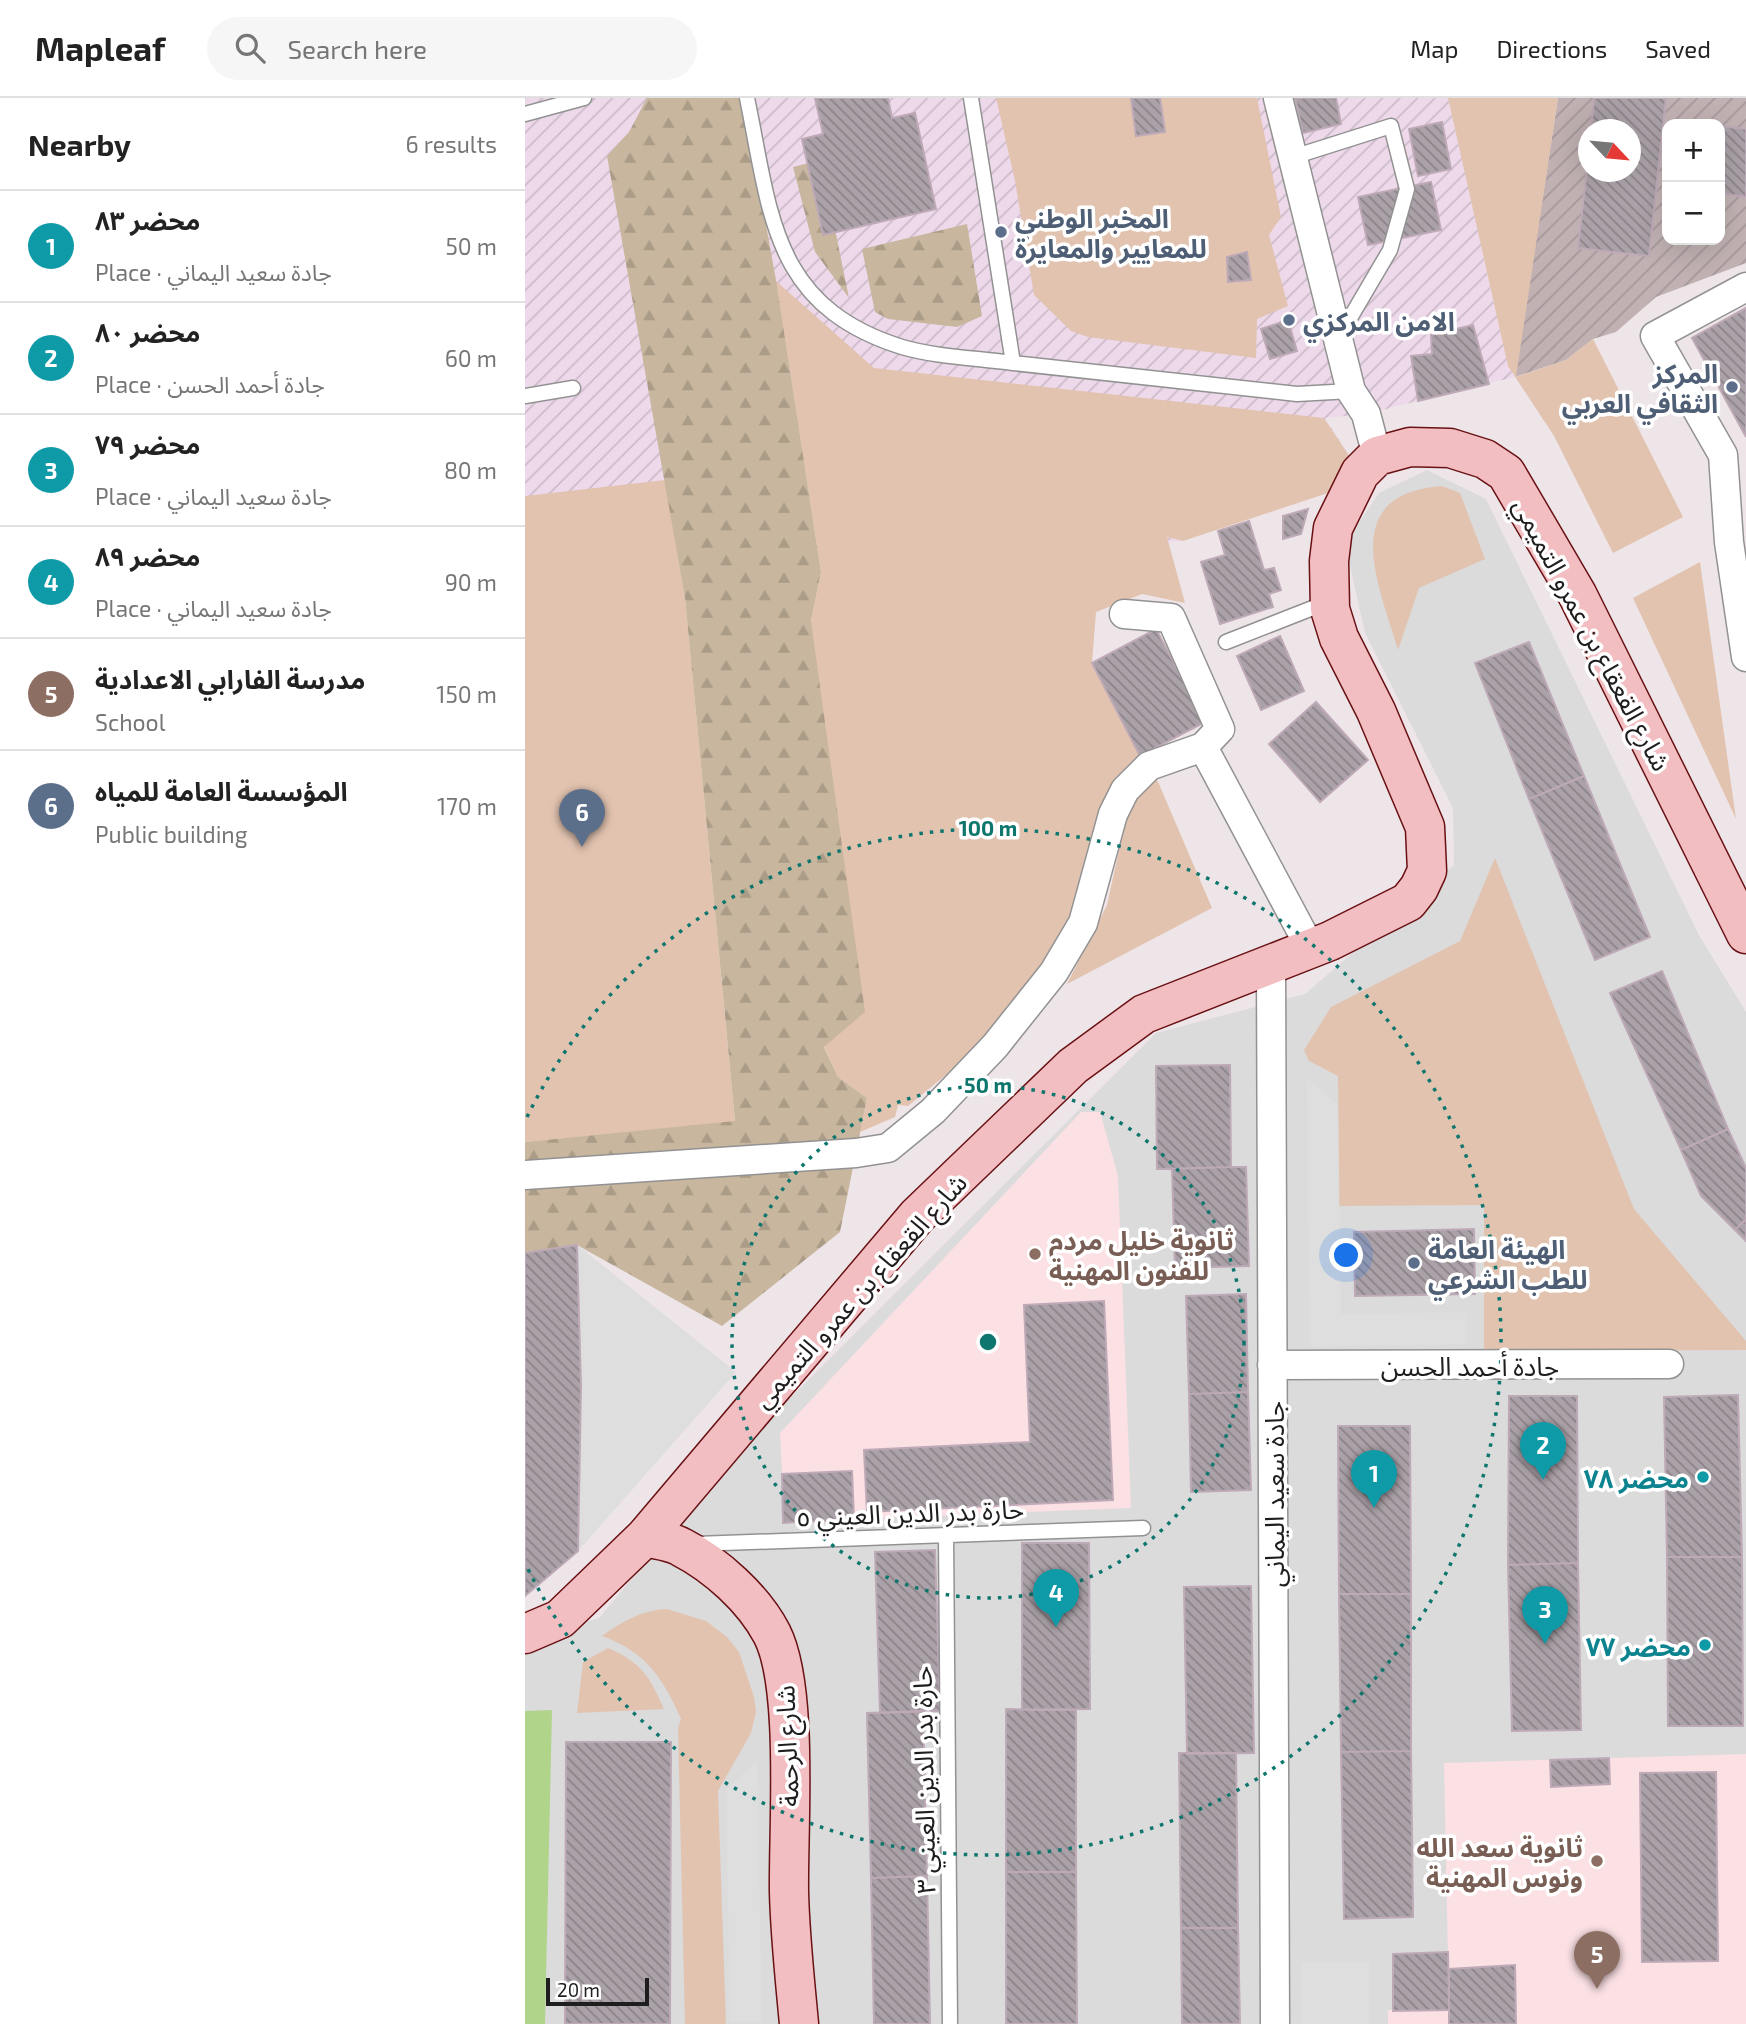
<!DOCTYPE html>
<meta charset="utf-8">
<style>
body{margin:0;font-family:"Exo 2","Noto Sans Arabic",sans-serif;background:#f6f6f6;color:#222}
.controls{position:absolute;right:21px;top:21px;display:grid;overflow:hidden;border-radius:14px;box-shadow:0 7px 28px #0002}
.controls button{width:63px;height:63px;display:grid;place-items:center;padding:0;border:0;border-bottom:2px solid #e0e0e0;background:#fff;color:#222;font:35px sans-serif}
.compass{position:absolute;left:1053px;top:21px;width:63px;height:63px;border-radius:50%;background:#fff;box-shadow:0 7px 28px #0002;rotate:116deg}
.scale{position:absolute;left:21px;bottom:18px;width:103px;box-sizing:border-box;padding-left:7px;border:4px solid #1e1e1e;border-top:0;font-size:19px;line-height:24px;white-space:nowrap;color:#1e1e1e;-webkit-text-stroke:5px #fff;paint-order:stroke}
.you{position:absolute;left:822px;top:1158px;width:24px;height:24px;margin:-18px;border:5px solid #fff;border-radius:50%;background:#1a73e8;box-shadow:0 0 0 10px #1a73e833}
.badge{display:grid;place-items:center;width:46px;height:46px;border-radius:50%;background:#7c3aed;color:#fff;font-size:23px;font-weight:700}
.pin{position:absolute;translate:-50% -58px;filter:drop-shadow(0 2px 4px #0008)}
.pin::after{content:'';position:absolute;top:37px;width:24px;height:21px;background:inherit;clip-path:polygon(0 0,100% 0,50% 100%)}
.list{margin:0;padding:0;list-style:none}
h2{display:flex;justify-content:space-between;align-items:center;height:91px;margin:0;padding:0 28px;font-size:30px}
h2 small{font-size:23px;font-weight:400;color:#767676}
.list li{display:grid;grid-template-columns:46px 1fr auto;gap:21px;align-items:center;box-sizing:border-box;height:112px;padding:0 28px;border-top:2px solid #e0e0e0}
.list b{display:block;font-size:26px;white-space:nowrap}
.list p{margin:0;font-size:23px;white-space:nowrap;color:#767676}
.list em{font-size:23px;font-style:normal;color:#767676}
.icon{flex:none;width:38px;height:38px;fill:none;stroke:currentColor;stroke-width:2;stroke-linecap:round;stroke-linejoin:round}
.map{position:relative;flex:none;width:1221px;height:1926px;overflow:hidden}
header{display:flex;align-items:center;gap:42px;box-sizing:border-box;height:98px;padding:0 35px;background:#fff;border-bottom:2px solid #e0e0e0}
header strong{font-size:33px}
nav{display:flex;gap:38px;margin-inline-start:auto;font-size:24px}
.search{width:490px;height:63px;background:#f6f6f6;display:flex;align-items:center;gap:18px;box-sizing:border-box;padding:0 24px;border-radius:38px;color:#767676;font-size:26px}
main{display:flex}
aside{flex:1;background:#fff}
.map>svg:first-child{display:block}
.residential{fill:#dbdbdc}
.education{fill:#fbe0e4}
.military{fill:url(#military-furrows)}
.construction{fill:url(#construction-furrows);fill-rule:evenodd}
.grass{fill:#e2c3b0}
.forest{fill:url(#forest-firs)}
.pitch{fill:#b1d48b}
.parking{fill:#dedede}
.building{fill:url(#building-back-hatch);stroke:#bea9b7;stroke-width:2}
.lines{fill:none;stroke-linecap:round;stroke-linejoin:round}
.lane-casing{stroke:#929292;stroke-width:17}
.street-casing{stroke:#929292;stroke-width:31}
.secondary-casing{stroke:#691113;stroke-width:41}
.lane{stroke:#fff;stroke-width:14}
.street{stroke:#fff;stroke-width:28}
.secondary{stroke:#f2bec2;stroke-width:38}
.ring{fill:none;stroke:#0f766e;stroke-width:3.5;stroke-dasharray:3.5 7}
.service-dot{fill:#5c6f8a;stroke:#fff;stroke-width:2.5}
.education-dot{fill:#8d6e63;stroke:#fff;stroke-width:2.5}
.culture-dot{fill:#0f9aa8;stroke:#fff;stroke-width:2.5}
.labels{text-anchor:middle;dominant-baseline:central;stroke-width:7;stroke-linejoin:round;paint-order:stroke}
.service-label{font-size:26px;font-weight:bold;fill:#4e5e75;stroke:#fff;text-anchor:start}
.street-label{font-size:26px;fill:#1e1e1e;stroke:#fff}
.education-label{font-size:26px;font-weight:bold;fill:#785e54;stroke:#fff;text-anchor:start}
.culture-label{font-size:26px;font-weight:bold;fill:#0d838f;stroke:#fff;text-anchor:end}
.centre{fill:#0f766e;stroke:#fff;stroke-width:3.5}
.ring-label{font-size:21px;text-anchor:middle;font-weight:bold;fill:#0f766e;stroke:#fff;stroke-width:7;stroke-linejoin:round;paint-order:stroke}
</style>
<header>
<strong>Mapleaf</strong>
<div class="search"><svg class="icon" aria-label="search" viewBox="0 0 24 24"><circle cx="10" cy="10" r="6"/><path d="M15 15l6 6"/></svg>Search here</div>
<nav><a>Map</a><a>Directions</a><a>Saved</a></nav>
</header>
<main>
<aside>
<h2>Nearby<small>6 results</small></h2>
<ul class="list">
<li><span class="badge" style="background:#0f9aa8">1</span><div><b>محضر ٨٣</b><p>Place · جادة سعيد اليماني</p></div><em>50 m</em></li>
<li><span class="badge" style="background:#0f9aa8">2</span><div><b>محضر ٨٠</b><p>Place · جادة أحمد الحسن</p></div><em>60 m</em></li>
<li><span class="badge" style="background:#0f9aa8">3</span><div><b>محضر ٧٩</b><p>Place · جادة سعيد اليماني</p></div><em>80 m</em></li>
<li><span class="badge" style="background:#0f9aa8">4</span><div><b>محضر ٨٩</b><p>Place · جادة سعيد اليماني</p></div><em>90 m</em></li>
<li><span class="badge" style="background:#8d6e63">5</span><div><b>مدرسة الفارابي الاعدادية</b><p>School</p></div><em>150 m</em></li>
<li><span class="badge" style="background:#5c6f8a">6</span><div><b>المؤسسة العامة للمياه</b><p>Public building</p></div><em>170 m</em></li>
</ul>
</aside>
<div class="map">
<svg width="1221" height="1926" viewBox="0 0 1221 1926">
<defs>
<pattern id="military-furrows" width="10" height="10" patternUnits="userSpaceOnUse" patternTransform="scale(1.75)"><rect width="10" height="10" fill="#eed9eb"/><path d="M-1 1l2-2M0 10L10 0M9 11l2-2" fill="none" stroke="#ccbac9"/></pattern>
<pattern id="construction-furrows" width="10" height="10" patternUnits="userSpaceOnUse" patternTransform="scale(1.75)"><rect width="10" height="10" fill="#c1b1b3"/><path d="M-1 1l2-2M0 10L10 0M9 11l2-2" fill="none" stroke="#a5989a"/></pattern>
<pattern id="forest-firs" width="22" height="20" patternUnits="userSpaceOnUse" patternTransform="scale(1.75)"><rect width="22" height="20" fill="#c8b69e"/><path d="M5 1l3.5 6h-7zM16 11l3.5 6h-7z" fill="#ab9c88"/></pattern>
<pattern id="building-back-hatch" width="6" height="6" patternUnits="userSpaceOnUse" patternTransform="scale(1.75)"><rect width="6" height="6" fill="#aba1a8"/><path d="M-1 5l2 2M0 0l6 6M5-1l2 2" fill="none" stroke="#8b8388"/></pattern>
</defs>
<rect width="100%" height="100%" fill="#eee5e9"/>
<path class="residential" d="M902 372 961 401 1174 837 1221 914V1926H0V1542L74 1520 231 1334 631 935 780 896 929 767 928 710 840 535 820 445 854 395Z"/>
<path class="education" d="M556 1014H575L593 1078 606 1410 329 1421 327 1373 257 1376 255 1335Z
M1221 1656V1926H863V1912H924L919 1665Z"/>
<path class="military" d="M0 0H923L983 267 990 279 841 316 800 320 827 362 658 443 645 444 545 347 140 382 0 437Z"/>
<path class="construction" d="M1033 0H1221V165L1131 199 1091 234 1068 241 1041 262 990 279ZM1142 26H1195V142H1142ZM1064 32H1106V74H1064Z"/>
<path class="grass" d="M471 0H732L756 119 744 137 763 208 732 221 731 260 563 239 546 233 509 197 490 83Z
M923 0H1033L991 279 1041 262 1068 241 1158 419 1088 455 1029 338 983 268Z
M251 183 349 270 799 320 827 362 806 394 658 443 642 439 660 505 617 496 571 514 567 565 615 658 549 821 524 860 479 918 422 976 383 1008 373 1007 370 1019 335 1034 342 1000 313 979 299 948 286 523 296 474Z
M140 382 160 500 210 1024 0 1044V398Z
M917 388 935 395 960 461 894 490 873 552C854 487 811 396 917 388Z
M1175 464 1211 721 1108 500Z
M631 679 687 810 542 886 582 807 599 730 611 698Z
M970 760 1109 1111 1221 1243V1252L959 1253V1107L814 1108 813 978 784 963 779 952 806 909 935 843Z
M142 1511 181 1523 202 1539 214 1554 229 1599 231 1614 226 1635 193 1693 201 1926H160L153 1630 156 1621C138 1580 121 1554 77 1538 97 1524 116 1512 142 1511Z
M83 1550C116 1564 125 1579 139 1611L52 1615 58 1564Z"/>
<path class="forest" d="M122 0H218L251 182 296 474 286 523 340 914 299 949 313 979 342 1000 315 1134 197 1228 52 1147 0 1155V1044L210 1023 160 500 82 58 104 34Z
M296 62 324 200 290 154 268 69Z
M442 126 457 218 432 229 363 221 350 214 337 151Z"/>
<path class="pitch" d="M27 1612 20 1926H0V1613Z"/>
<path class="parking" d="M782 980 813 1007 816 1216 941 1214V1246L785 1249Z
M52 1147 211 1274 53 1453 56 1288Z
M232 1663 237 1924H205L201 1691Z
M776 1864H844V1926H776Z"/>
<path class="building" d="M290 0H363L367 20 390 15 411 111 298 137 277 41 298 36Z
M606 0H635L640 34 611 38Z
M770 0H811L816 26 778 35Z
M1069 0H1141L1124 158 1053 150 1064 53V74H1106V32H1066Z
M917 24 926 71 893 78 884 31Z
M1195 28 1221 31V99L1195 95Z
M906 84 916 132 843 147 833 99Z
M722 154 726 182 703 184 702 159Z
M1221 210V339L1167 240Z
M763 222 772 253 745 261 736 231Z
M948 227 964 286 893 303 886 258 907 256 906 237Z
M783 411 776 436 758 441V418Z
M724 423 739 472 749 470 756 492 744 496 748 509 695 526 676 464 700 457 693 433Z
M631 531 680 624 615 658 567 565Z
M755 538 779 593 736 612 712 558Z
M1004 544 1059 678 1004 701 950 565Z
M791 604 843 662 795 704 744 646Z
M1059 678 1125 839 1070 862 1004 701Z
M1137 873 1203 1031 1156 1052 1085 895Z
M705 967 706 1069 632 1071 631 968Z
M1203 1031 1221 1070V1121L1210 1132 1176 1098 1156 1052Z
M706 1069H721L724 1168 650 1170 647 1071Z
M1221 1121V1143L1210 1132Z
M949 1131 950 1196 830 1198 829 1134Z
M52 1147 56 1288 53 1453 0 1498V1155Z
M721 1196 723 1294 664 1296 661 1198Z
M579 1203 588 1402 342 1414 339 1352 505 1344 499 1207Z
M723 1294 726 1392 666 1394 664 1296Z
M1213 1297 1217 1459H1142L1139 1299Z
M984 1298H1052L1053 1465 983 1467Z
M813 1328H885L886 1496H814Z
M327 1373 329 1421 258 1425 257 1376Z
M497 1445H564L565 1611 497 1612Z
M410 1452 415 1613 355 1615 350 1454Z
M1142 1459H1217L1218 1628H1143Z
M1053 1465 1056 1632 987 1633 983 1467Z
M726 1488 729 1655 662 1656 659 1489Z
M814 1496H886V1653L816 1654Z
M481 1611 551 1612V1774H481Z
M398 1613 402 1778 346 1780 342 1615Z
M41 1644H146L145 1926H40Z
M886 1653 888 1819 819 1821 816 1654Z
M654 1655H711L713 1830H656Z
M1084 1660 1085 1686 1026 1689 1025 1662Z
M1191 1674 1193 1863 1117 1864 1115 1675Z
M481 1774H551L552 1926H481Z
M402 1778 405 1926H349L346 1780Z
M656 1830H713L715 1926H657Z
M923 1854 924 1912 868 1913V1856Z
M990 1867 991 1926H924V1871Z"/>
<g class="lines">
<g class="lane-casing">
<path id="lane" d="M222 0C246 115 246 208 377 249 411 259 452 260 488 265
M446 0 488 265 772 296 826 293
M0 16 59 0
M768 59 866 28 882 91 865 152 814 239
M0 298 48 290
M701 544 803 504
M421 1437 425 1926
M171 1446 618 1430"/>
</g>
<g class="street-casing">
<path id="street" d="M753 0 826 293 841 316 852 358
M1221 189 1130 238 1198 357 1204 444 1221 559
M678 649 786 851
M746 867 750 1926
M0 1077 331 1055 363 1050 408 1013 470 948 529 874 558 825 588 716 600 692 624 668 678 649 695 631 646 520 599 516
M747 1267 1144 1266"/>
</g>
<g class="secondary-casing">
<path id="secondary" d="M120 1439C132 1442 146 1443 156 1449 191 1467 228 1500 247 1536 274 1589 263 1730 264 1794 265 1838 270 1882 274 1926
M0 1536 35 1521 120 1439 392 1118 548 968 619 916 805 843 883 804 894 790 902 773 900 729 851 613 814 540 805 511 804 463 808 430 835 375 852 358 885 349 925 350 960 361 981 375 1052 496 1221 836"/>
</g>
<use href="#lane" class="lane"/>
<use href="#street" class="street"/>
<use href="#secondary" class="secondary"/>
</g>
<g class="ring">
<circle cx="463" cy="1244" r="256"/>
<path d="M2 1019A513 513 0 1 1 2 1469"/>
</g>
<g class="service-dot">
<circle cx="476" cy="134" r="7"/>
<circle cx="764" cy="222" r="7"/>
<circle cx="1207" cy="289" r="7"/>
<circle cx="889" cy="1165" r="7"/>
</g>
<g class="education-dot">
<circle cx="510" cy="1156" r="7"/>
<circle cx="1072" cy="1763" r="7"/>
</g>
<g class="culture-dot">
<circle cx="1178" cy="1379" r="7"/>
<circle cx="1180" cy="1547" r="7"/>
</g>
<g class="labels">
<g class="service-label">
<text x="490" y="119">المخبر الوطني<tspan x="490" dy="30">للمعايير والمعايرة</tspan></text>
<text x="778" y="222">الامن المركزي</text>
<text x="1193" y="274" text-anchor="end">المركز<tspan x="1193" dy="30">الثقافي العربي</tspan></text>
<text x="903" y="1150">الهيئة العامة<tspan x="903" dy="30">للطب الشرعي</tspan></text>
</g>
<g class="street-label">
<text transform="translate(1068 536) rotate(62)">شارع القعقاع بن عمرو التميمي</text>
<text transform="translate(334 1192) rotate(-48)">شارع القعقاع بن عمرو التميمي</text>
<text x="945" y="1267">جادة أحمد الحسن</text>
<text transform="translate(748 1396) rotate(-90)">جادة سعيد اليماني</text>
<text transform="translate(385 1414) rotate(-2)">حارة بدر الدين العيني ٥</text>
<text transform="translate(261 1648) rotate(-92)">شارع الرحمة</text>
<text transform="translate(398 1682) rotate(-91)">حارة بدر الدين العيني ٣</text>
</g>
<g class="education-label">
<text x="524" y="1141">ثانوية خليل مردم<tspan x="524" dy="30">للفنون المهنية</tspan></text>
<text x="1058" y="1748" text-anchor="end">ثانوية سعد الله<tspan x="1058" dy="30">ونوس المهنية</tspan></text>
</g>
<g class="culture-label">
<text x="1164" y="1379">محضر ٧٨</text>
<text x="1166" y="1547">محضر ٧٧</text>
</g>
</g>
<circle cx="463" cy="1244" r="10" class="centre"/>
<g class="ring-label">
<text x="463" y="738">100 m</text>
<text x="463" y="995">50 m</text>
</g>
</svg>
<div class="controls">
<button>+</button>
<button>−</button>
</div>
<svg class="compass" viewBox="-18 -18 36 36"><path d="M0-13l5 13h-10z" fill="#e53935"/><path d="M0 13l5-13h-10z" fill="#767676"/></svg>
<div class="scale">20 m</div>
<div class="you"></div>
<div class="pin badge" style="left:849px;top:1410px;background:#0f9aa8">1</div>
<div class="pin badge" style="left:1018px;top:1382px;background:#0f9aa8">2</div>
<div class="pin badge" style="left:1020px;top:1546px;background:#0f9aa8">3</div>
<div class="pin badge" style="left:531px;top:1529px;background:#0f9aa8">4</div>
<div class="pin badge" style="left:1072px;top:1891px;background:#8d6e63">5</div>
<div class="pin badge" style="left:57px;top:749px;background:#5c6f8a">6</div>
</div>
</main>
